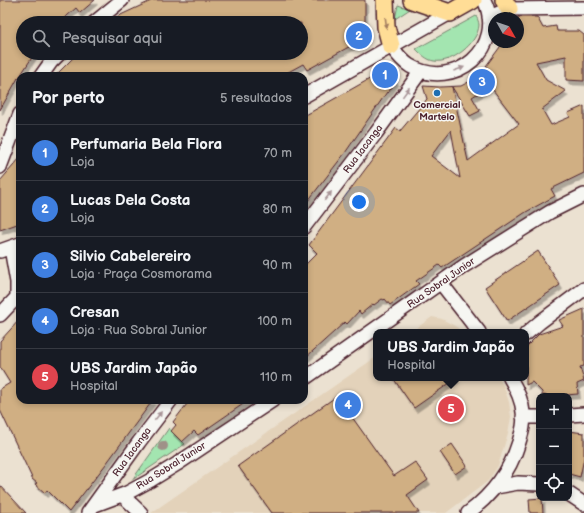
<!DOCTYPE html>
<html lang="pt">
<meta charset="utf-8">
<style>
body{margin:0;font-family:"Balsamiq Sans",sans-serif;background:#242831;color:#f1f3f6}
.controls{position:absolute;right:12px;bottom:12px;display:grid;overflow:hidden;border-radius:8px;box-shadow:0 2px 6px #0003}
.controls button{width:36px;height:36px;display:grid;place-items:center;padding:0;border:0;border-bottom:1px solid #363941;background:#171b24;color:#f1f3f6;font:20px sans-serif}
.compass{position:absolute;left:488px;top:12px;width:36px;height:36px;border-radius:50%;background:#171b24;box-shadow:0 2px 6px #0003;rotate:130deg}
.you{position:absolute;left:359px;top:202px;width:14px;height:14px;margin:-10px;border:3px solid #fff;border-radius:50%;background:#1a73e8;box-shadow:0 0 0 6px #1a73e833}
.badge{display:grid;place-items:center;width:26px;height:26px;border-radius:50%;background:#1a73e8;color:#fff;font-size:13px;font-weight:700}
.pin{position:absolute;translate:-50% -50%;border:2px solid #fff;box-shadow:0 1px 4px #0006}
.popup{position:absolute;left:373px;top:329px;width:156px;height:52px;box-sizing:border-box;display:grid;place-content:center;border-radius:8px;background:#171b24;filter:drop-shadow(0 1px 3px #0005);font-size:13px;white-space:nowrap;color:#9ea1a6}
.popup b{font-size:15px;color:#f1f3f6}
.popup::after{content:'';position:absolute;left:50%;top:100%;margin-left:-8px;border:8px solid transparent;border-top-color:#171b24}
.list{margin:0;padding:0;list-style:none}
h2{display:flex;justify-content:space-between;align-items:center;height:52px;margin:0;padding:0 16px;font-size:17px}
h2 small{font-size:13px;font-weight:400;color:#9ea1a6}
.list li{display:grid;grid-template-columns:26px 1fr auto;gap:12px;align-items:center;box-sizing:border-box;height:56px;padding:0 16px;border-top:1px solid #363941}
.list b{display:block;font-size:15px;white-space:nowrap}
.list p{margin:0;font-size:13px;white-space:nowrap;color:#9ea1a6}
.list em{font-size:13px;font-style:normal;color:#9ea1a6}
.icon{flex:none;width:22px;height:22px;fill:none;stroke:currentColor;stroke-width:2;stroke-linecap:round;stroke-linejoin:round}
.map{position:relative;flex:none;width:584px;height:513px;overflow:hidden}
.search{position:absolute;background:#171b24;box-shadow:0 2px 6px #0003;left:16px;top:16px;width:292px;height:44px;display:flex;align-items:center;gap:10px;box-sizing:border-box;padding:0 14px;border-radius:22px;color:#9ea1a6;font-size:15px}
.panel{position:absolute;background:#171b24;box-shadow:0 2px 6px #0003;left:16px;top:72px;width:292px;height:332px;border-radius:12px}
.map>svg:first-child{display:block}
.built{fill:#e3d2ba}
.green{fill:#a3e5b0;stroke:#76826e}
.building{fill:#d0af83;stroke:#4a1f2b;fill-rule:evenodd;filter:url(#shadow)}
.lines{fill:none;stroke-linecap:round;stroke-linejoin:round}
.minor-casing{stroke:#4a1f2b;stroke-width:16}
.major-casing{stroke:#4a1f2b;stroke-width:20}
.minor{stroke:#f6f6f2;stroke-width:13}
.major{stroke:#ffdd96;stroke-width:17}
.tree{fill:#9f9188}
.oneway{fill:#a47e60}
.oneway2{fill:#a99598}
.poi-dot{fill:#1f6fb2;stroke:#f6f6f2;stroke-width:1.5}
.labels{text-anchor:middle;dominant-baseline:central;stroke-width:3;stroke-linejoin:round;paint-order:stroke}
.poi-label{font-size:10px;font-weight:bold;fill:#4a1f2b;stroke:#f6f6f2}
.street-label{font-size:10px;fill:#4a1f2b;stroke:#f6f6f2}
</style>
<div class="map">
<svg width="584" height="513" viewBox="0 0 584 513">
<defs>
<filter id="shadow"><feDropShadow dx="2.5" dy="4.5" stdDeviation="0" flood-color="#0004"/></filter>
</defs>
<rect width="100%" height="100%" fill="#ebe1d1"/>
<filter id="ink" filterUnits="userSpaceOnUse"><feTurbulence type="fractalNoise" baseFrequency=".025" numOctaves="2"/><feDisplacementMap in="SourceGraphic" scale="8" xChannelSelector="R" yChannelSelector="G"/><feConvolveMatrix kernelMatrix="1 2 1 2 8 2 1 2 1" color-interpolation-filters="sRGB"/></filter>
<g filter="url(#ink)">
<path class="built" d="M432 317 442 319 455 326 463 332H411Z
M376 357V378H499L504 387 509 402 511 417 508 433 498 466 488 481 446 513H151Z"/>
<path class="green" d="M398 5 410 9 395 19Z
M476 16C477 18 479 22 479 25 478 43 452 64 434 61 427 60 421 54 416 49Z
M169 428 185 444 132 480Z"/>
<path class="building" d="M0 0H95L80 13 76 8 59 23H23V53H35L18 79V78L0 110Z
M153 0H365V38L307 70 303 64 281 76H55L78 53H301V23H107L112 19Z
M518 17H537L543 28 556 26 557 31H579L584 35V81L566 80V56L536 62 546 80 566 91 542 109 551 125 570 117 568 113 584 106V173L551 189 555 196 526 212 442 268 439 265 416 281 419 284 390 305 385 299 384 300 382 299 374 305 373 304 361 314 359 311 347 324 345 322 304 359V266L317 253 309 245 396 128 400 131 427 99 423 86 440 87 461 86 480 76 488 68 486 66 500 47 502 42H518ZM490 86 519 124 468 161 452 87 470 116 480 111 472 97ZM451 130 460 178 431 156Z
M389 68 396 81 388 93 387 92 345 153 304 206V116Z
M20 158V223L0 230V181Z
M538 251 560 285 507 321 485 287Z
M584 309V366L580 367 584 381 577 384 578 394 553 396 542 395V392L532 382 526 385V348L527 346 539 334 563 326 559 320Z
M20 319V400H153L106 464 69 512 47 490 45 493 35 484 37 483 32 479V478L0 410V389L10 383 0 367V341Z
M393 378H457L414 408Z
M337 396 394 476 415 462 428 480 407 495 419 513H272L238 466Z
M190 400H249L198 435 194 431 182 442 171 431 176 425 173 422Z
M569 431 584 433V458L580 477 569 474Z
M452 444 467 466 455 474 440 452Z
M0 485 26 513H0Z
M542 498 543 513H530L529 499Z"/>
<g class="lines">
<g class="minor-casing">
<path id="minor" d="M489 17 509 9 584 8
M94 23 122 0
M391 46C396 53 402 61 410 66 455 92 507 47 484 0
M41 76 51 62 60 53
M304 96 450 13
M0 167 20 114
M304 227 376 133 421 71
M11 248 17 282V297
M0 251 20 244
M441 283 479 332
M0 315 20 294
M526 334 540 322 584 289
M304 379 464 266 550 212 584 195
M569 415 584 414
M523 417H539
M496 487 518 483 539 484
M569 494 584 504
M122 495 141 513
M95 505 127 493 151 480 177 464 273 400
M88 513 139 442 171 400
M468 513C493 494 510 472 519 442 522 432 525 423 523 412 522 400 516 388 510 378"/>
</g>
<g class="major-casing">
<path id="major" d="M385 0 386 27 391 46
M412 0 450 13 473 0
M504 0 509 9"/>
</g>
<use href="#minor" class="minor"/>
<use href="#major" class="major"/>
</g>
<circle class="tree" cx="163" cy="446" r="5"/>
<defs><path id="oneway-solid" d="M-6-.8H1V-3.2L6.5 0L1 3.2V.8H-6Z"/></defs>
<use class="oneway" href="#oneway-solid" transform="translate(386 23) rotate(83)"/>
<g class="oneway2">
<use href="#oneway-solid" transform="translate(459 69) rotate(-20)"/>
<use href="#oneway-solid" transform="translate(406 92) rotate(-54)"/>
<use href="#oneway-solid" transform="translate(328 196) rotate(-52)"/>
<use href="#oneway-solid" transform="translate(158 416) rotate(-52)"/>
</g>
</g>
<circle class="poi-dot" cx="437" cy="93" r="4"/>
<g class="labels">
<g class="poi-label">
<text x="437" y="105">Comercial<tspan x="437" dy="12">Martelo</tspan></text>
</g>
<g class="street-label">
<text transform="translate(363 149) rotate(-53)">Rua Iacanga</text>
<text transform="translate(441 283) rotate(-35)">Rua Sobral Junior</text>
<text transform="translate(132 452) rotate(-54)">Rua Iacanga</text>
<text transform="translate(171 466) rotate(-32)">Rua Sobral Junior</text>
</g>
</g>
</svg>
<div class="controls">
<button>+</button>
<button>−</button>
<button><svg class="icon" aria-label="locate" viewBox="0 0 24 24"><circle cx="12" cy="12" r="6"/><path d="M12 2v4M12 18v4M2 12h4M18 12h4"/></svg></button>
</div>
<svg class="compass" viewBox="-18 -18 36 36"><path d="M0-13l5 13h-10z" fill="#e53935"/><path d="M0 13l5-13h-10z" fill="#9ea1a6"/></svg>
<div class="you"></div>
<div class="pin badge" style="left:385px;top:75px;background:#3f7fe0">1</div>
<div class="pin badge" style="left:359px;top:36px;background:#3f7fe0">2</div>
<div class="pin badge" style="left:482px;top:82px;background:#3f7fe0">3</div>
<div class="pin badge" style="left:348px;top:405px;background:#3f7fe0">4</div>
<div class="pin badge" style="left:451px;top:409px;background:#e0444e">5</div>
<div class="popup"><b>UBS Jardim Japão</b>Hospital</div>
<div class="search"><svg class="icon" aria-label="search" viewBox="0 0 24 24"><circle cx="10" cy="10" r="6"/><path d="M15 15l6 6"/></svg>Pesquisar aqui</div>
<section class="panel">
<h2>Por perto<small>5 resultados</small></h2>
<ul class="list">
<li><span class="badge" style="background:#3f7fe0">1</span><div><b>Perfumaria Bela Flora</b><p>Loja</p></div><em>70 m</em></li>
<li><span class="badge" style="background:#3f7fe0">2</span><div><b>Lucas Dela Costa</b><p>Loja</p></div><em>80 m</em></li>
<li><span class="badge" style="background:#3f7fe0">3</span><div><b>Silvio Cabelereiro</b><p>Loja · Praça Cosmorama</p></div><em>90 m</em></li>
<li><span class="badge" style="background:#3f7fe0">4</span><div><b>Cresan</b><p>Loja · Rua Sobral Junior</p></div><em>100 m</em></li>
<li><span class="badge" style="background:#e0444e">5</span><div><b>UBS Jardim Japão</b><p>Hospital</p></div><em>110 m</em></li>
</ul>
</section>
</div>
